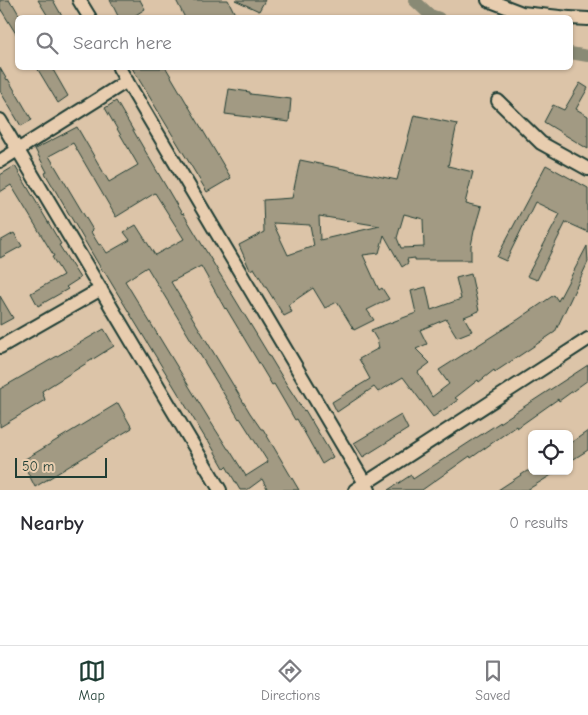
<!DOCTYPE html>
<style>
body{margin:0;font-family:"Comic Neue",sans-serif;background:#f2f2f3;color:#2b2b33}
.controls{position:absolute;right:15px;bottom:15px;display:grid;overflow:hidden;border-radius:8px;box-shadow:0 1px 4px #0004}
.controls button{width:45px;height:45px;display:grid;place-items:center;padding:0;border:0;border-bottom:1px solid #e1e1e2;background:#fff;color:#2b2b33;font:25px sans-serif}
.scale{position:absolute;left:15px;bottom:12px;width:92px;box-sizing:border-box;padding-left:5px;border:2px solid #1f3d34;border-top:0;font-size:14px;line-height:18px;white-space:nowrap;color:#1f3d34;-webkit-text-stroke:4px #e8cdaf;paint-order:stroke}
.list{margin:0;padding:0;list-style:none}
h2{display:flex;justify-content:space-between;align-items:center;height:65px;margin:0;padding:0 20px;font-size:21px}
h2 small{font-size:16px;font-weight:400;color:#7c7c81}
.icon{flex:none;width:28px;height:28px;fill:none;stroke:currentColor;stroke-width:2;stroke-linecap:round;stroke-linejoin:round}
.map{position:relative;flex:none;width:588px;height:490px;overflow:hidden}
.search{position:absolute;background:#fff;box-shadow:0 1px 4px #0004;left:15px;right:15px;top:15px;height:55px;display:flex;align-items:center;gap:12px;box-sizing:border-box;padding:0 18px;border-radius:8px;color:#7c7c81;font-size:19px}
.sheet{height:155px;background:#fff}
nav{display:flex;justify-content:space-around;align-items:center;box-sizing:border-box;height:70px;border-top:1px solid #e1e1e2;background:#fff;font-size:14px;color:#7c7c81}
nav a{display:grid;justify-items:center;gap:2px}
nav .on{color:#1f3d34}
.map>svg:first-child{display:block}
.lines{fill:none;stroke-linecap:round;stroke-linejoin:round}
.canal{stroke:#898a75;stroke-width:12}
.building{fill:#a29a83;stroke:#1f3d34;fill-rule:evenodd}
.street-casing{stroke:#1f3d34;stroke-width:16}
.street{stroke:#e8cdaf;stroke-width:12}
</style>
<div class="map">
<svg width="588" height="490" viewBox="0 0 588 490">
<rect width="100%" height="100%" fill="#dcc4a8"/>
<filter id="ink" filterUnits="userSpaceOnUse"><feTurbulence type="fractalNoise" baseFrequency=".02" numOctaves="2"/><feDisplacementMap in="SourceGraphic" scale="10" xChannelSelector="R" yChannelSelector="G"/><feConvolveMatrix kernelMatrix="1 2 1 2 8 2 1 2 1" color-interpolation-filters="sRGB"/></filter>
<g filter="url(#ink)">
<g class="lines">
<path class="canal" d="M414 0 430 15 439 18
M570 53 588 56"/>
</g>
<path class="building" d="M0 0H9L12 5 13 4 21 18H18V37L0 8Z
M38 0H53L63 18H49Z
M110 0H140L145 9 131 18H119Z
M176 0H228L237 18H185Z
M235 0H265L259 11Z
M0 68 7 80 8 79 32 120 21 126 0 91Z
M37 68H52L68 96 58 103Z
M132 68H166L231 178 207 192Z
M580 83 588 88 576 109 588 116V149L544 122 553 105 564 110Z
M229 89 250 92V94L291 99 289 122 225 114Z
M116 101 182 214 183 213 287 385 304 411 305 410 333 457 322 464 297 419 295 420 274 384 272 385 226 308 225 309 201 266 171 282 250 413 261 429H263L299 490H268L262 479 247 490H240L226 466 224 468 208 440 207 441 104 271 103 272 45 173 47 172 35 149 77 127 109 182 138 165 105 108ZM73 143 116 217 155 193 184 239 155 255 136 225 124 232 130 240 107 253 101 244 99 245 91 232 93 230 49 156ZM147 267 239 419 240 418 268 462 246 476 229 449H228L212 424 125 281Z
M414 115 457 124 448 166 473 172 465 203 481 207 474 231 471 246V260H415V258L407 259 408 263 402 267 384 235 379 253 363 255 379 290 382 288 389 299 367 310 374 320 354 330 337 302 325 308 313 288 288 305 292 312 284 316 254 268 250 270 239 245 264 232 263 200 292 198 300 160 397 180ZM404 214 423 219 424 247 401 248 397 238ZM319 216 380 226 320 240ZM273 223 310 225 314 246 288 255Z
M546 165 588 188V232L566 222 537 280 527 276 560 214 535 202 506 261 497 257Z
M15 166 61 244 59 245 80 278 66 287 68 289 38 306 31 293 63 275 52 257 54 256 11 185 0 192V175Z
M14 233 22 246 0 258V241Z
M587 246 588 262 555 332 495 372 494 370 479 382 478 380 455 398 458 400 433 417 403 377 378 392 374 387 337 412 332 402 370 379 359 359 379 348 377 340 371 330 416 313 411 291 426 287 431 310 461 299 456 278 471 274 479 311 464 317 472 331 457 337 446 319 420 330 427 344 416 349 430 363 418 372 432 397 449 384 439 370 519 319 554 295 558 301Z
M0 296 13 318 0 325Z
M104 329 114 346 42 391 45 400 0 427V389Z
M588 365V380L559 401 558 399 517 428 516 426 471 458 470 456 422 490H388L411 475 413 479Z
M118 403 132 428 35 487 22 461Z
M401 415 408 429 363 457 354 443Z
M588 431V450L569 462V444Z
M527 471H558L527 490H498Z"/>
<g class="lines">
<g class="street-casing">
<path id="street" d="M79 0 90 18
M488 0 522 13 569 18
M570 18 588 19
M119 68 369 490
M498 101 541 143 588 169
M0 120 220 490
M0 161 127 81
M0 347 101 289
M355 490 588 339"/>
</g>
<use href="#street" class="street"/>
</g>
</g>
</svg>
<div class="controls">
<button><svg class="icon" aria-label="locate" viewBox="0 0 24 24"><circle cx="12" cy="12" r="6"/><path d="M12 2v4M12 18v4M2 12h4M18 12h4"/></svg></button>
</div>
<div class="scale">50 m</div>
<div class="search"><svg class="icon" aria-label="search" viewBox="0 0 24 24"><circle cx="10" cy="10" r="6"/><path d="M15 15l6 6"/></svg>Search here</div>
</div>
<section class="sheet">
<h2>Nearby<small>0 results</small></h2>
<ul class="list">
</ul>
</section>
<nav>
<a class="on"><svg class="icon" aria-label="map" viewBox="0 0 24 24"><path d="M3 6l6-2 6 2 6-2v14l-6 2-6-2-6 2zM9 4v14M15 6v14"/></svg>Map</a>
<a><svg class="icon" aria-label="directions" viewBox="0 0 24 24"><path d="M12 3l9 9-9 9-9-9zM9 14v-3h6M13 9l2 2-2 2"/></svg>Directions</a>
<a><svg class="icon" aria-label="saved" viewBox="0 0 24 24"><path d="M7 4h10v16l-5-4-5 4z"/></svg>Saved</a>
</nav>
